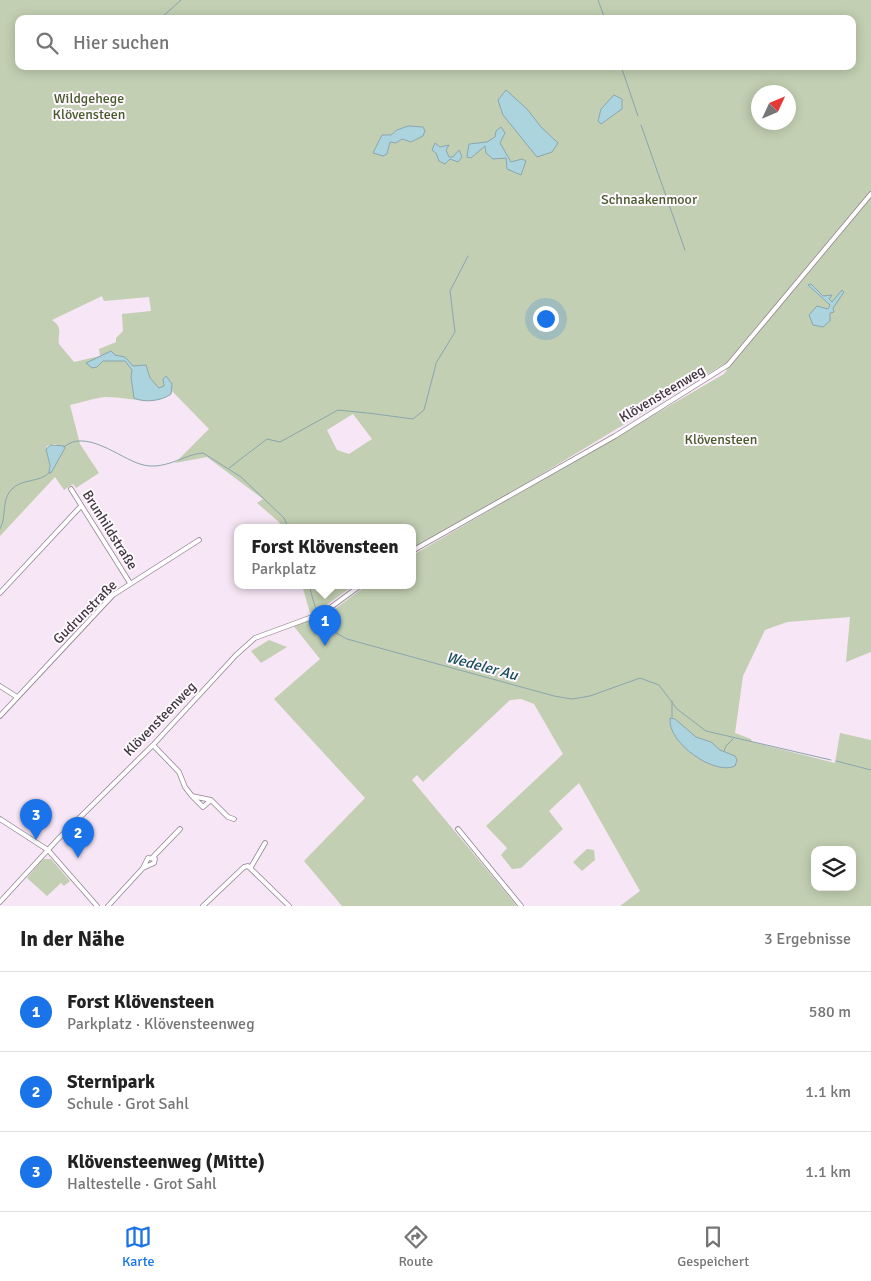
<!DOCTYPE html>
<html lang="de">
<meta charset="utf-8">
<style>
body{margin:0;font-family:Signika,sans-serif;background:#f6f6f6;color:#222}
.controls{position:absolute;right:15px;bottom:15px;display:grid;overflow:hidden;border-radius:10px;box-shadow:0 2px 12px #0003}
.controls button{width:45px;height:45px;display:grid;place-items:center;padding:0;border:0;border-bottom:1px solid #e0e0e0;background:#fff;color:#222;font:25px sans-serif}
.compass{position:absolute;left:751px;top:85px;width:45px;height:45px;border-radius:50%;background:#fff;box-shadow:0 2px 12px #0003;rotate:46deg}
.you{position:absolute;left:545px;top:318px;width:18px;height:18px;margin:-12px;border:4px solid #fff;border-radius:50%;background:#1a73e8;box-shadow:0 0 0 8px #1a73e833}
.badge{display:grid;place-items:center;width:32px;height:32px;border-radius:50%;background:#1a73e8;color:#fff;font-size:16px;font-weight:700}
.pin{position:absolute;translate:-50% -41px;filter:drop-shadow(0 1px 2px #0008)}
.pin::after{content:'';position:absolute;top:26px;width:18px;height:15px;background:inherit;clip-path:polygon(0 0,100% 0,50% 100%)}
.popup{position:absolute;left:234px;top:524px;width:182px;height:65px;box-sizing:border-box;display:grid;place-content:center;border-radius:10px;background:#fff;filter:drop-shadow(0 1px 4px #0005);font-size:16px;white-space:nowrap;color:#767676}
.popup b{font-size:19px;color:#222}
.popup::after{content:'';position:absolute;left:50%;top:100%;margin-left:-10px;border:10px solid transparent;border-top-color:#fff}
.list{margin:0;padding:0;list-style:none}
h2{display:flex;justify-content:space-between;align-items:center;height:65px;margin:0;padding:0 20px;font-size:21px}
h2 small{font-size:16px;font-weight:400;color:#767676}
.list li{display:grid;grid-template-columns:32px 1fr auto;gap:15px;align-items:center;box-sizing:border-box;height:80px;padding:0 20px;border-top:1px solid #e0e0e0}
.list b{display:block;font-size:19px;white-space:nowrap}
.list p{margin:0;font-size:16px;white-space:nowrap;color:#767676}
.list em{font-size:16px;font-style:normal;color:#767676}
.icon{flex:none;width:28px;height:28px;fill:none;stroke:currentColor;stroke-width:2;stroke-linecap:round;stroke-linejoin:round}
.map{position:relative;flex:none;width:871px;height:906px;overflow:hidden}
.search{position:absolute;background:#fff;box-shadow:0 2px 12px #0003;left:15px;right:15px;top:15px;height:55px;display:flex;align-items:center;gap:12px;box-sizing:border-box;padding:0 18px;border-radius:10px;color:#767676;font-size:19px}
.sheet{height:305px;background:#fff}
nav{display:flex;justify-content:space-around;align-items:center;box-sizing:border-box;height:70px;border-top:1px solid #e0e0e0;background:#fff;font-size:14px;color:#767676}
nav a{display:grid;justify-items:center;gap:2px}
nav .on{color:#1a73e8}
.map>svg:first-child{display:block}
.green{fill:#c2cfb2;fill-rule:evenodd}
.water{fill:#abd4df;stroke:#8aa5ae}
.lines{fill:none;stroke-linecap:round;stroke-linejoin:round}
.stream{stroke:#8aa5ae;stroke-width:1}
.street-casing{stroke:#928391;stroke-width:5.5}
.street{stroke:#fff;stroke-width:4}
.labels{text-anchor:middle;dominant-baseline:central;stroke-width:4;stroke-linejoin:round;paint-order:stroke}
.park-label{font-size:14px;fill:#475b2b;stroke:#fef7fd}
.street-label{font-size:14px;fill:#3e373d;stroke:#fef7fd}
.water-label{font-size:15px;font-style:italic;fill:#174e5c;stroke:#fef7fd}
</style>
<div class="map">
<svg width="871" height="906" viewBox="0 0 871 906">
<rect width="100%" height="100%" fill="#f7e6f5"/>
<path class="green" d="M0 0H871V652L846 662 850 617 787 622 765 630 743 676 735 733 751 739 752 742 835 763 840 733 871 740V906H620L640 891 579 783 549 811 563 829 521 868 512 869 501 855 507 848 486 826 563 754 534 704 521 699 510 700 423 782 417 775 412 780 517 906H342L304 861 365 798 274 699 320 659 292 624 327 615 367 585H412L413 555 724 374 727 370 724 364 504 497 413 548 412 527H281L279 522 257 503 263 499 207 457 175 463 209 429 172 391C160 408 123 396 105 397 93 398 81 403 70 405L80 444 99 473 76 488 73 484 64 490 55 477 0 536ZM19 19H852V66H19ZM758 92H788V122H758ZM102 296 104 301 149 297 151 311 122 314 123 331 116 338V342L99 349 100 356 74 362 59 344C57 334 64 328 52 320ZM353 414 372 439 349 454 337 450 327 430ZM55 444 65 448 49 473 50 465 46 449 47 446ZM815 850H852V887H815Z
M302 585H354L324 607 310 613Z
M269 640 287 647 261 663 251 651Z
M587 849 594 850 595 860 582 871 573 862Z
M43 859H51L70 881 64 886 61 883 47 896 27 878Z"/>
<path class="water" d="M506 90 527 109 541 127 558 143 552 152 537 157 503 115 498 100Z
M614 95 622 99V109L601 124 598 121 601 109Z
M408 126 423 127 425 131 423 136 411 142 402 139 396 143 390 142 387 154 383 156 373 153 382 135H391L397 130Z
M501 127 505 133 500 143 511 162 522 159 526 161 521 175 507 169 506 158 493 159 486 153 485 146 471 158 467 157 469 144 487 142 495 137 496 131Z
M435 143 440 147 449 145 446 150 449 157H453L459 150 462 157 458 162 450 159 445 164 439 161 436 153 432 150Z
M811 284 823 296 832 295 829 299 832 302 842 290 844 292 833 308 834 312 830 313V321L823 327 813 325 809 315 817 306 828 309 830 305 808 285Z
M111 351 115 355 125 357 133 366 146 365 150 378 159 388 164 386 163 379 166 376 172 384 171 394C162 401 144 403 134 398L131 377 132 370 125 361H103L97 367 92 368 86 363Z
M51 445 64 446 65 448 51 473H49L50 465 46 449Z
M670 718 675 719 696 737 711 742 720 750 735 756 737 760 735 766C715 776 667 743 670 718Z"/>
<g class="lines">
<path class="stream" d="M598 0 605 19
M160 19 181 0
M621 66 638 116
M641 125 685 250
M436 363 455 332 450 291 468 256
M368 413 413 419 424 410 436 364
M64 447C85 428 120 458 140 464 164 472 184 454 203 453L241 477 284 518 288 527
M229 468 267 439 280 442 338 410 367 413
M0 529C7 517 1 501 11 490 21 478 41 483 50 472
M309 585C317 614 318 624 347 639L554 696 572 699 590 696 640 678 659 685 677 709 706 731 831 760
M672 717V701
M724 751 726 746 733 739
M836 761 871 770"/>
<g class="street-casing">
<path id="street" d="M71 489 130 583
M412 551 615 436 728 365 871 194
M0 593 81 506
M0 686 17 697
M0 716 113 595 199 540
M153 745 179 772 185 787 192 796
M192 796 211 800 203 807Z
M211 800 228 817 234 819
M0 819 48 850 97 906
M458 829 521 906
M153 857 180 829
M251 867 265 843
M0 902 58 839 153 745 236 655 255 638 323 613 361 585
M108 906 143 868 154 863 155 859 148 858 143 868
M203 906 244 867 248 866 289 906"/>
</g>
<use href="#street" class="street"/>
</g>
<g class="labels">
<g class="park-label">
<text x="89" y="98">Wildgehege<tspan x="89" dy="16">Klövensteen</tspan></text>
<text x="649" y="199">Schnaakenmoor</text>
<text x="721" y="439">Klövensteen</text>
</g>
<g class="street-label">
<text transform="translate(662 394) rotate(-31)">Klövensteenweg</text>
<text transform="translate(110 530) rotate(58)">Brunhildstraße</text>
<text transform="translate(85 612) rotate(-45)">Gudrunstraße</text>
<text transform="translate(160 719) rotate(-46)">Klövensteenweg</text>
</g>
<g class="water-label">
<text transform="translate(482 666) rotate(15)">Wedeler Au</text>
</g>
</g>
</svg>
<div class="controls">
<button><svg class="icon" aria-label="layers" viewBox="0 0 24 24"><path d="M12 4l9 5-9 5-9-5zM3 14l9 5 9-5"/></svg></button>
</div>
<svg class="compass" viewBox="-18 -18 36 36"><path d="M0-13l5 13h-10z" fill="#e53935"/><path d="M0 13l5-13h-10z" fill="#767676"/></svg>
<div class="you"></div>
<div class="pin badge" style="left:325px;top:646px">1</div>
<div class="popup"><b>Forst Klövensteen</b>Parkplatz</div>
<div class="pin badge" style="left:78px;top:858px">2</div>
<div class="pin badge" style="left:36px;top:840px">3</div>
<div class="search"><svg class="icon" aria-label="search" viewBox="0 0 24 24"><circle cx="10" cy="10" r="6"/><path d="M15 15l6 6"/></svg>Hier suchen</div>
</div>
<section class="sheet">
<h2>In der Nähe<small>3 Ergebnisse</small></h2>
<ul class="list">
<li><span class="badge">1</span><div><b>Forst Klövensteen</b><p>Parkplatz · Klövensteenweg</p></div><em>580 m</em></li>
<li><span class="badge">2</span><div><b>Sternipark</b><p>Schule · Grot Sahl</p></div><em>1.1 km</em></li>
<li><span class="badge">3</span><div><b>Klövensteenweg (Mitte)</b><p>Haltestelle · Grot Sahl</p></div><em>1.1 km</em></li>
</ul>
</section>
<nav>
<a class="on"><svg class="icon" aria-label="map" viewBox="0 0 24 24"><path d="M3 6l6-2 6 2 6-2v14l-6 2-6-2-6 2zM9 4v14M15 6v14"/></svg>Karte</a>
<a><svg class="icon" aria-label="directions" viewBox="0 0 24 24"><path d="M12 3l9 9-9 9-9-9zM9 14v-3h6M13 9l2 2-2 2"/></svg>Route</a>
<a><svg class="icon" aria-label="saved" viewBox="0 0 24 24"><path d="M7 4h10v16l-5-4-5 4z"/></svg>Gespeichert</a>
</nav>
